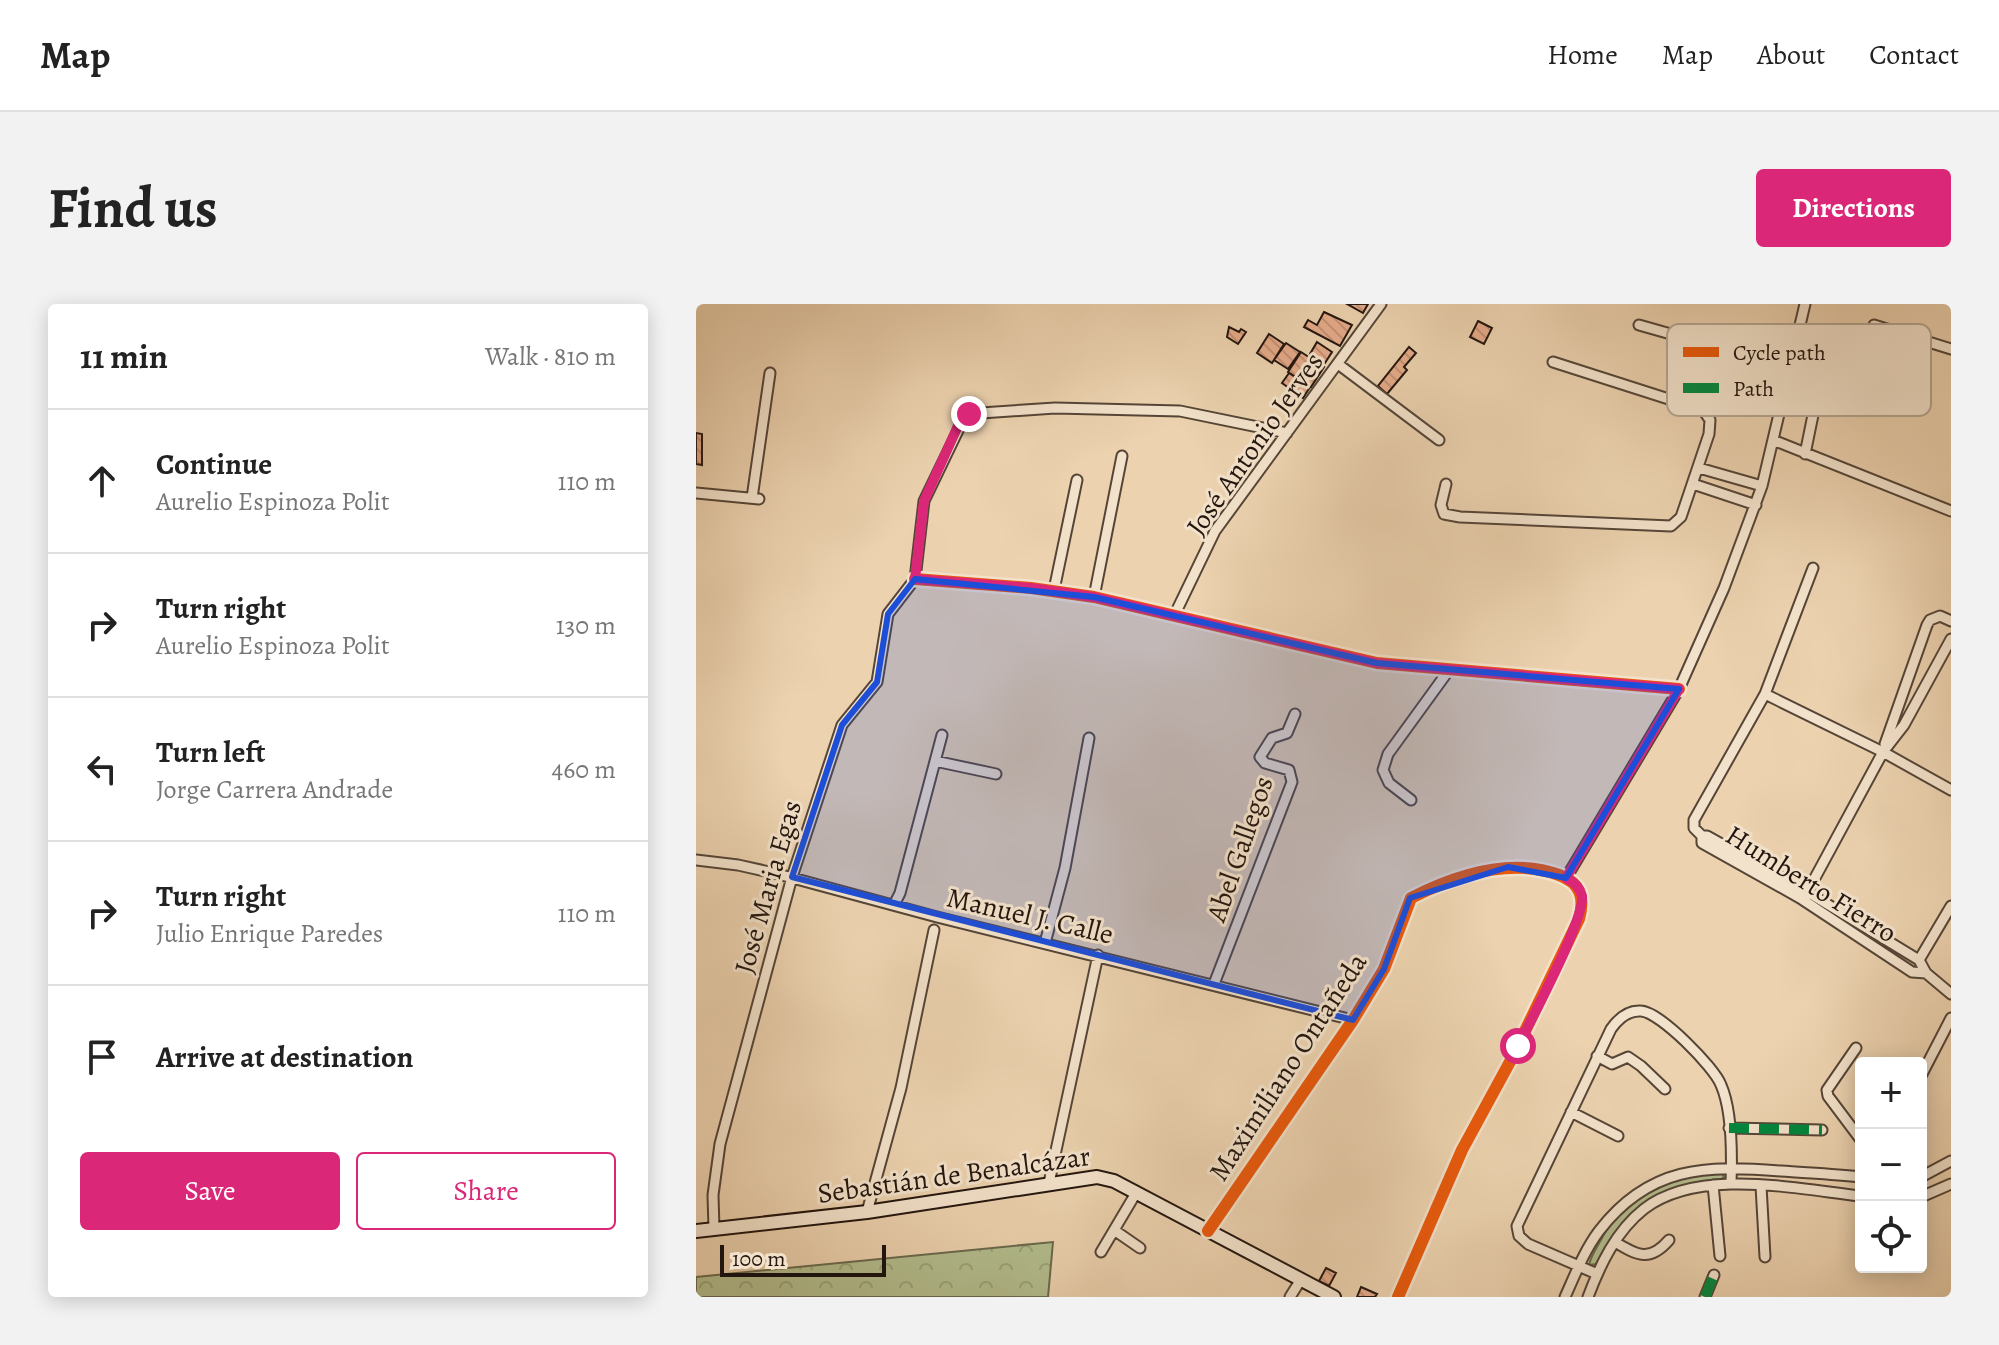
<!DOCTYPE html>
<meta charset="utf-8">
<style>
body{margin:0;font-family:Alegreya,serif;background:#f2f2f2;color:#222}
.controls{position:absolute;right:24px;bottom:24px;display:grid;overflow:hidden;border-radius:8px;box-shadow:0 4px 20px #0003}
.controls button{width:72px;height:72px;display:grid;place-items:center;padding:0;border:0;border-bottom:2px solid #e0e0e0;background:#fff;color:#222;font:40px sans-serif}
.scale{position:absolute;left:24px;bottom:20px;width:166px;box-sizing:border-box;padding-left:8px;border:4px solid #23160f;border-top:0;font-size:22px;line-height:28px;white-space:nowrap;color:#23160f;-webkit-text-stroke:6px #f3e2cb;paint-order:stroke}
.stop{position:absolute;width:24px;height:24px;margin:-18px;border:6px solid #db2777;border-radius:50%;background:#fff}
.stop.end{background:#db2777;border-color:#fff;box-shadow:0 2px 8px #0008}
.list{margin:0;padding:0;list-style:none}
h2{display:flex;justify-content:space-between;align-items:center;height:104px;margin:0;padding:0 32px;font-size:34px}
h2 small{font-size:26px;font-weight:400;color:#767676}
.list li{display:grid;grid-template-columns:52px 1fr auto;gap:24px;align-items:center;box-sizing:border-box;height:144px;padding:0 32px;border-top:2px solid #e0e0e0}
.list b{display:block;font-size:30px;white-space:nowrap}
.list p{margin:0;font-size:26px;white-space:nowrap;color:#767676}
.list em{font-size:26px;font-style:normal;color:#767676}
.actions{display:flex;gap:16px;padding:24px 32px}
.actions a{flex:1;padding:18px 0;border:2px solid #db2777;border-radius:8px;text-align:center;font-size:28px;color:#db2777}
.actions .main{background:#db2777;color:#fff}
.icon{flex:none;width:44px;height:44px;fill:none;stroke:currentColor;stroke-width:2;stroke-linecap:round;stroke-linejoin:round}
.map{position:relative;flex:none;width:1255px;height:993px;overflow:hidden;border-radius:8px}
header{display:flex;align-items:center;gap:48px;box-sizing:border-box;height:112px;padding:0 40px;background:#fff;border-bottom:2px solid #e0e0e0}
header strong{font-size:38px}
nav{display:flex;gap:44px;margin-inline-start:auto;font-size:28px}
.intro{display:flex;align-items:center;justify-content:space-between;box-sizing:border-box;height:192px;padding:0 48px}
h1{margin:0;font-size:56px}
.button{padding:20px 36px;border-radius:8px;background:#db2777;color:#fff;font-size:28px;font-weight:700}
main{display:flex;gap:48px;padding:0 48px}
aside{flex:1;background:#fff;border-radius:8px;box-shadow:0 4px 20px #0003}
.map>svg:first-child{display:block}
.grass{fill:#b3bd8e;stroke:#6b6a4e;stroke-width:2}
.park{fill:url(#park-crowns);stroke:#6b6a4e;stroke-width:2}
.building{fill:url(#building-back-hatch);stroke:#23160f;stroke-width:2}
.lines{fill:none;stroke-linecap:round;stroke-linejoin:round}
.minor-casing{stroke:#554537;stroke-width:13}
.secondary-casing{stroke:#23160f;stroke-width:16}
.minor{stroke:#f3e2cb;stroke-width:9}
.secondary{stroke:#f3e2cb;stroke-width:12}
.quiet{stroke:#00873e;stroke-width:10;stroke-dasharray:20 10;stroke-linecap:butt}
.cycleway-casing{stroke:#f3e2cb;stroke-width:17}
.cycleway{stroke:#e8590c;stroke-width:12}
.route{stroke:#db2777;stroke-width:10}
.marked{fill:#1d4ed8;fill-opacity:0.2;stroke:#1d4ed8;stroke-width:6;stroke-linejoin:round}
.labels{text-anchor:middle;dominant-baseline:central;stroke-width:6;stroke-linejoin:round;paint-order:stroke}
.street-label{font-size:28px;fill:#23160f;stroke:#f3e2cb}
.key{fill:#f3e2cb;stroke:#b5a593;stroke-width:2}
.key-label{font-size:22px;fill:#23160f}
</style>
<header>
<strong>Map</strong>
<nav><a>Home</a><a>Map</a><a>About</a><a>Contact</a></nav>
</header>
<div class="intro"><h1>Find us</h1><a class="button">Directions</a></div>
<main>
<aside>
<h2>11 min<small>Walk · 810 m</small></h2>
<ul class="list">
<li><svg class="icon" aria-label="ahead" viewBox="0 0 24 24"><path d="M12 20V5M6 11l6-6 6 6"/></svg><div><b>Continue</b><p>Aurelio Espinoza Polit</p></div><em>110 m</em></li>
<li><svg class="icon" aria-label="right" viewBox="0 0 24 24"><path d="M7 20v-9h11M14 6l5 5-5 5"/></svg><div><b>Turn right</b><p>Aurelio Espinoza Polit</p></div><em>130 m</em></li>
<li><svg class="icon" aria-label="left" viewBox="0 0 24 24"><path d="M17 20v-9H6M10 6l-5 5 5 5"/></svg><div><b>Turn left</b><p>Jorge Carrera Andrade</p></div><em>460 m</em></li>
<li><svg class="icon" aria-label="right" viewBox="0 0 24 24"><path d="M7 20v-9h11M14 6l5 5-5 5"/></svg><div><b>Turn right</b><p>Julio Enrique Paredes</p></div><em>110 m</em></li>
<li><svg class="icon" aria-label="arrive" viewBox="0 0 24 24"><path d="M6 21V4h12l-3 4 3 4H6"/></svg><div><b>Arrive at destination</b></div></li>
</ul>
<div class="actions"><a class="main">Save</a><a>Share</a></div>
</aside>
<div class="map">
<svg width="1255" height="993" viewBox="0 0 1255 993">
<defs>
<pattern id="park-crowns" width="20" height="18" patternUnits="userSpaceOnUse" patternTransform="scale(2)"><rect width="20" height="18" fill="#b3bd8e"/><path d="M2 6a3 3 0 1 1 6 0M12 15a3 3 0 1 1 6 0" fill="none" stroke="#9aa279"/></pattern>
<pattern id="building-back-hatch" width="6" height="6" patternUnits="userSpaceOnUse" patternTransform="scale(2)"><rect width="6" height="6" fill="#e6ab8a"/><path d="M-1 5l2 2M0 0l6 6M5-1l2 2" fill="none" stroke="#c59276"/></pattern>
</defs>
<rect width="100%" height="100%" fill="#ecd2af"/>
<filter id="stains"><feTurbulence type="fractalNoise" baseFrequency=".0025" numOctaves="4"/><feColorMatrix values="0 0 0 0 .2 0 0 0 0 .09 0 0 0 0 .02 0 0 0 .5 -.17"/></filter>
<radialGradient id="worn" r=".72"><stop offset=".6" stop-color="#630" stop-opacity="0"/><stop offset="1" stop-color="#630" stop-opacity=".3"/></radialGradient>
<path class="grass" d="M1114 591 1223 658 1227 666 1216 667 1111 598Z
M1025 867 1028 873 1025 875C963 880 928 905 900 960L893 961C895 951 902 942 907 932 932 887 977 874 1025 867Z"/>
<path class="park" d="M357 938 352 993H0V973Z"/>
<path class="building" d="M651 0H672L667 9Z
M628 8 656 21 644 42 608 23 612 16 621 21Z
M782 17 796 24 788 40 774 33Z
M533 23 543 28 545 25 550 28 542 40 531 33Z
M573 30 588 40 576 59 561 49Z
M621 38 636 48 629 59 614 50Z
M590 39 604 48 592 65 578 56Z
M713 43 720 49 708 63 711 66 691 90 682 82Z
M605 48 628 63 615 83 592 68Z
M593 69 614 83 607 94 586 79Z
M0 129 6 130V161L0 160Z
M630 964 640 969 633 982 623 977Z
M665 983 681 990 679 993H661Z"/>
<g class="lines">
<g class="minor-casing">
<path id="minor" d="M943 21 1095 64
M1178 21 1255 45
M642 60 743 136
M1077 136 1255 207
M1109 150 1125 72
M1003 164 1066 182
M750 180 745 201 748 210 764 213 975 222 985 213 1013 130 1014 116 1007 106 857 58
M997 180 1060 201
M0 189 63 195
M56 194 74 69
M1117 264 1069 390 998 516V524L1006 532V539L1104 594 1216 668 1230 669
M219 275 335 284 398 293 681 359 983 385
M219 275 228 197 270 110 359 104 484 107 591 129
M358 286 381 176
M398 293 426 152
M478 312 519 227 685 0
M1069 390 1187 448 1255 486
M1189 440 1231 321 1234 316 1244 312 1255 317
M239 457 300 470
M715 496 693 479 687 466 692 450 753 366
M1006 532H1011L1108 586 1223 656 1230 669 1255 690
M0 556 42 561 78 569 241 613 657 716
M870 574 983 385 1028 284 1066 182 1109 0
M1107 596 1187 448 1208 421 1255 335
M198 601 204 589 246 431
M349 639 369 564 393 434
M1223 656 1255 602
M518 680 596 478 593 466 569 459 564 453 576 434 591 429 599 410
M1160 744 1131 786 1132 792 1165 836
M901 752 916 760 932 753 945 762 969 785
M1225 772 1255 714
M875 808 922 832
M1033 824 1126 826
M1225 873 1255 857
M353 879 402 651
M1017 881 1024 952
M1065 882 1069 953
M1225 893 1255 880
M171 908 205 784 238 626
M18 925 17 891 24 840 96 573 146 421 181 378 192 310 219 275
M418 926 444 944
M512 927 657 716 688 665 715 594C760 571 814 553 863 571 885 579 889 594 883 615L816 754 766 846 702 993
M919 938C942 952 954 958 973 936
M405 948 440 889
M901 970 832 940 823 932 821 922 915 725C922 715 932 706 945 707 964 708 1018 763 1025 781 1036 806 1036 852 1035 879
M594 993 604 977
M869 993C879 971 888 947 903 927 953 862 1009 861 1085 867 1112 869 1138 870 1165 873
M892 993C904 961 920 927 948 905 1003 863 1100 885 1165 892
M1009 993 1018 971"/>
</g>
<g class="secondary-casing">
<path id="secondary" d="M0 927 171 908 401 873 418 877 638 993"/>
</g>
<use href="#minor" class="minor"/>
<use href="#secondary" class="secondary"/>
<path class="quiet" d="M1033 824 1126 826
M1009 993 1018 971"/>
<g class="cycleway-casing">
<path id="cycleway" d="M219 275 335 284 398 293 681 359 983 385
M512 927 657 716 688 665 715 594C760 571 814 553 863 571 885 579 889 594 883 615L816 754 766 846 702 993"/>
</g>
<use href="#cycleway" class="cycleway"/>
</g>
<g class="lines">
<path class="route" d="M273 110 266 113 228 197 219 275 335 284 398 293 681 359 983 385 870 574C878 578 884 583 886 592 889 615 835 716 822 742"/>
</g>
<path class="marked" d="M219 275 398 293 681 359 983 385 870 574 812 563 714 594 688 665 657 716 96 573 146 421 181 378 192 310Z"/>
<g class="labels">
<g class="street-label">
<text transform="translate(559 140) rotate(-55)">José Antonio Jerves</text>
<text transform="translate(544 545) rotate(-71)">Abel Gallegos</text>
<text transform="translate(1115 580) rotate(32)">Humberto Fierro</text>
<text transform="translate(72 583) rotate(-74)">José Maria Egas</text>
<text transform="translate(334 612) rotate(13)">Manuel J. Calle</text>
<text transform="translate(592 763) rotate(-57)">Maximiliano Ontañeda</text>
<text transform="translate(258 871) rotate(-8)">Sebastián de Benalcázar</text>
</g>
</g>
<rect x="971" y="20" width="264" height="92" rx="12" class="key"/>
<rect x="987" y="43" width="36" height="10" fill="#e8590c"/>
<rect x="987" y="79" width="36" height="10" fill="#00873e"/>
<g class="key-label">
<text x="1037" y="56">Cycle path</text>
<text x="1037" y="92">Path</text>
</g>
<rect width="100%" height="100%" filter="url(#stains)"/>
<rect width="100%" height="100%" fill="url(#worn)"/>
</svg>
<div class="controls">
<button>+</button>
<button>−</button>
<button><svg class="icon" aria-label="locate" viewBox="0 0 24 24"><circle cx="12" cy="12" r="6"/><path d="M12 2v4M12 18v4M2 12h4M18 12h4"/></svg></button>
</div>
<div class="scale">100 m</div>
<div class="stop" style="left:822px;top:742px"></div>
<div class="stop end" style="left:273px;top:110px"></div>
</div>
</main>
